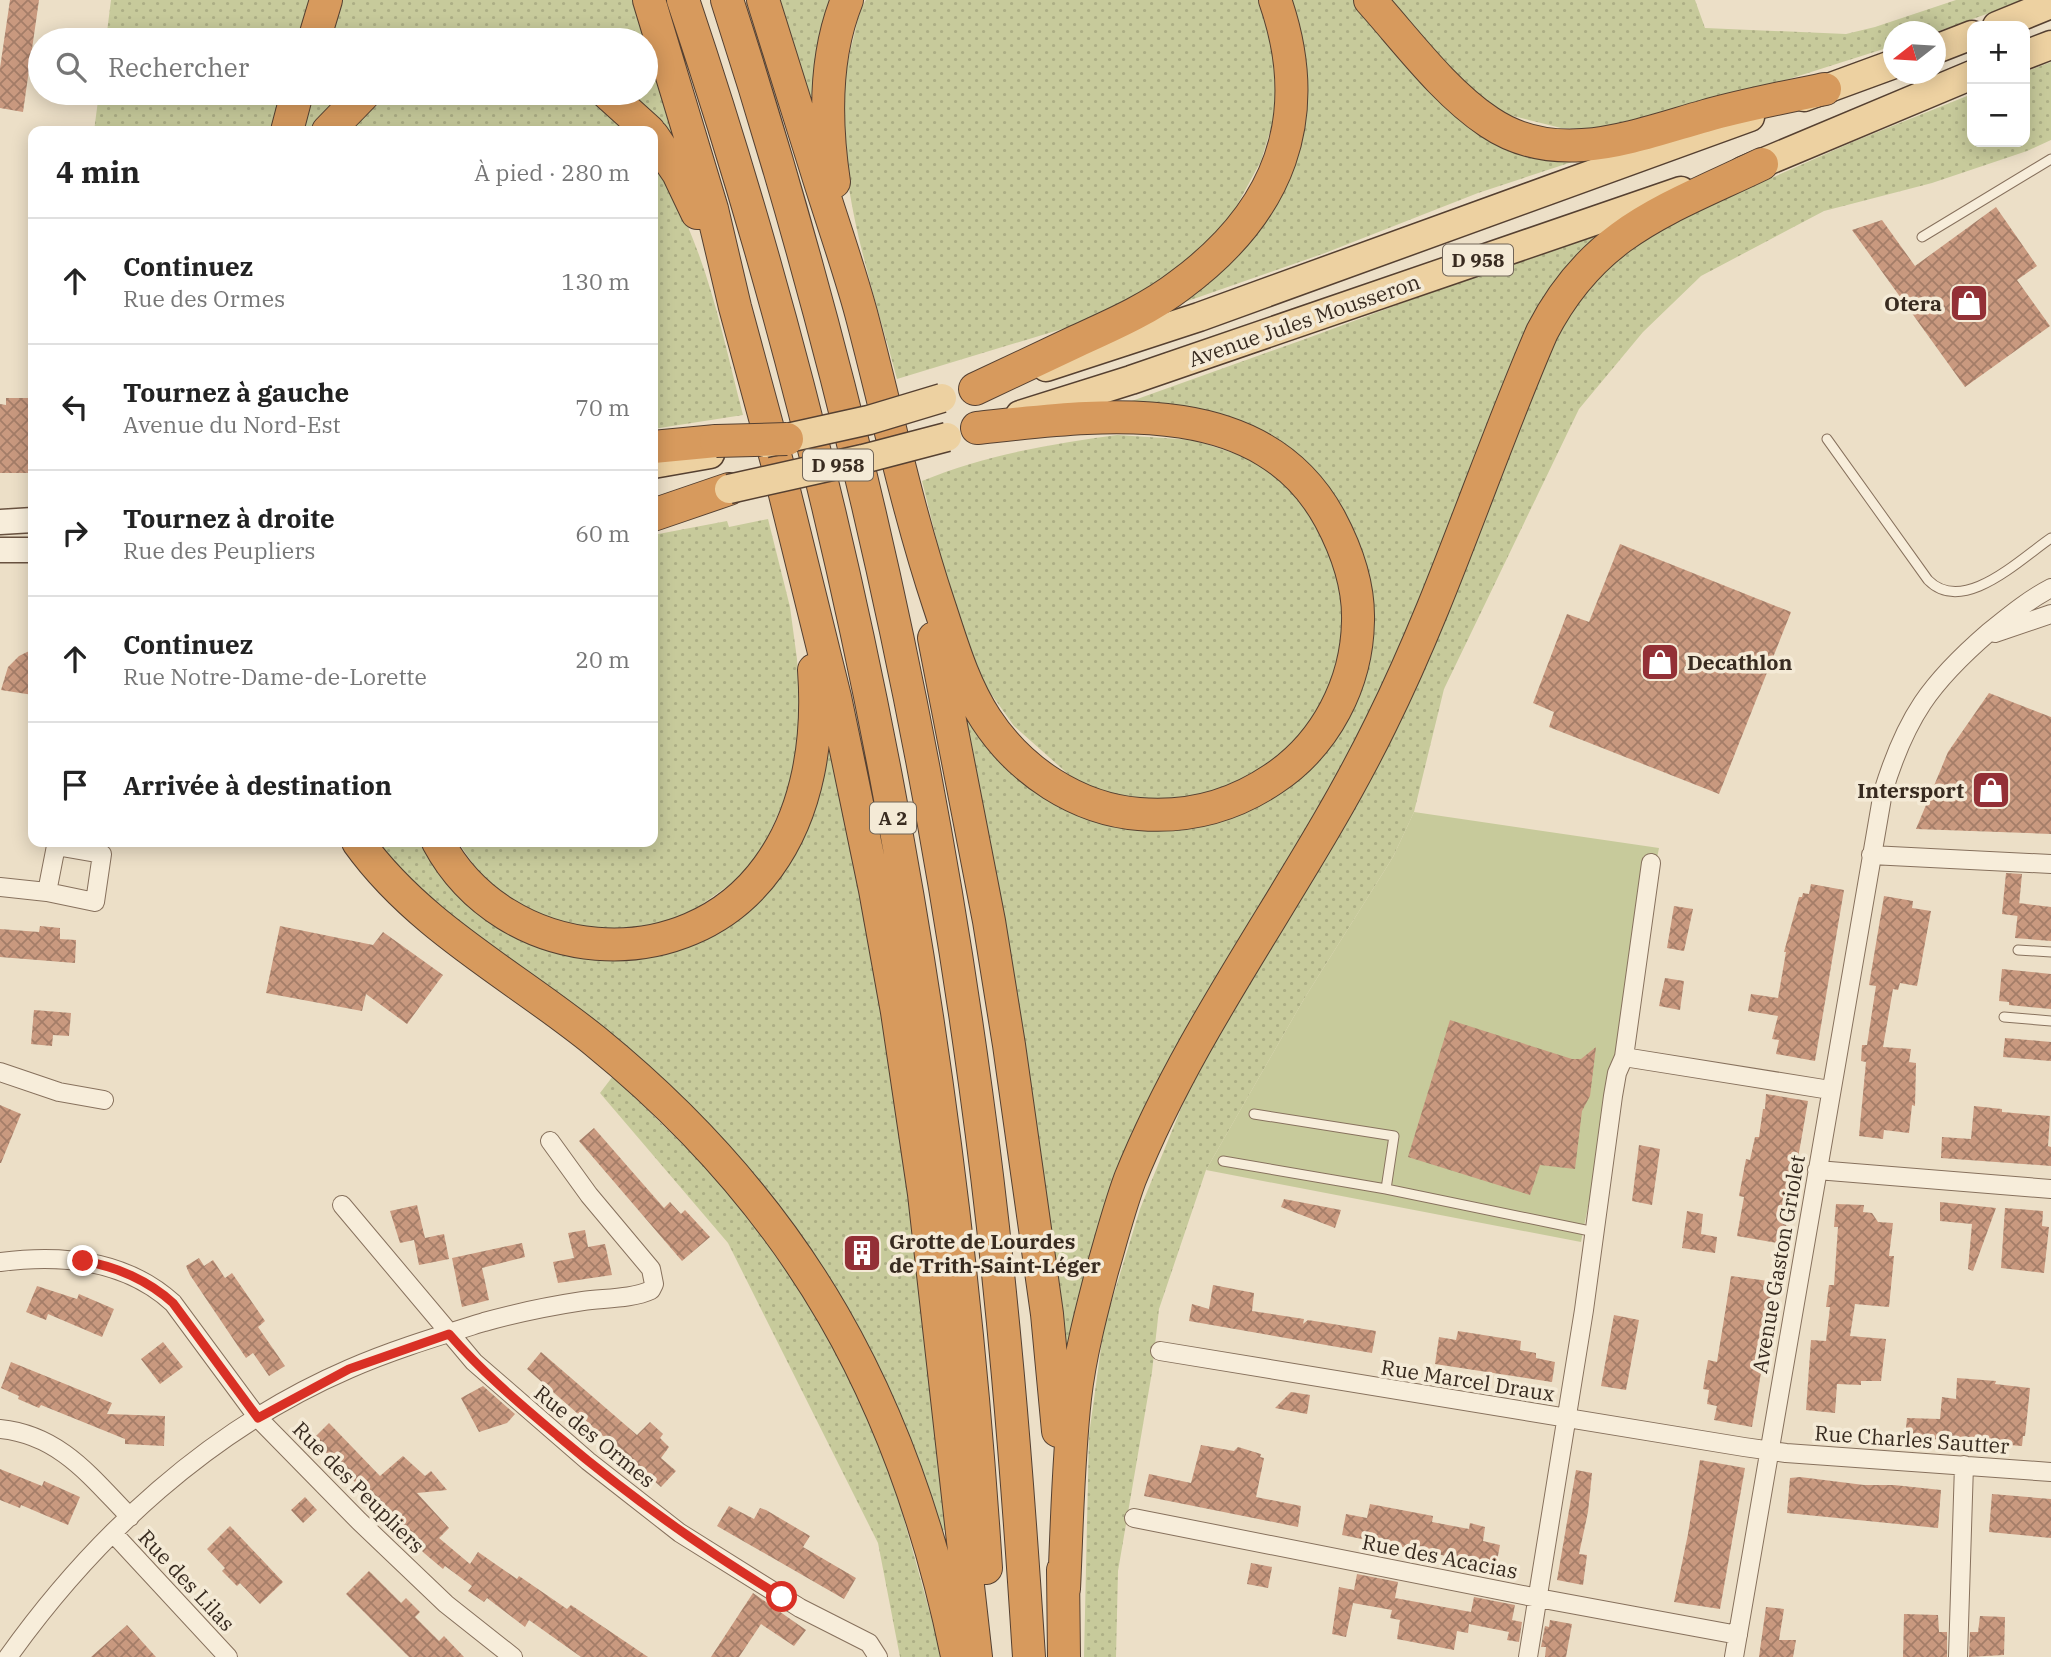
<!DOCTYPE html>
<html lang="fr">
<meta charset="utf-8">
<style>
body{margin:0;font-family:"IBM Plex Serif",serif;background:#f2f2f2;color:#222}
.controls{position:absolute;right:21px;top:21px;display:grid;overflow:hidden;border-radius:14px;box-shadow:0 4px 18px #0003}
.controls button{width:63px;height:63px;display:grid;place-items:center;padding:0;border:0;border-bottom:2px solid #e0e0e0;background:#fff;color:#222;font:35px sans-serif}
.compass{position:absolute;left:1883px;top:21px;width:63px;height:63px;border-radius:50%;background:#fff;box-shadow:0 4px 18px #0003;rotate:253deg}
.stop{position:absolute;width:21px;height:21px;margin:-16px;border:5px solid #d93025;border-radius:50%;background:#fff}
.stop.end{background:#d93025;border-color:#fff;box-shadow:0 2px 7px #0008}
.list{margin:0;padding:0;list-style:none}
h2{display:flex;justify-content:space-between;align-items:center;height:91px;margin:0;padding:0 28px;font-size:30px}
h2 small{font-size:23px;font-weight:400;color:#767676}
.list li{display:grid;grid-template-columns:46px 1fr auto;gap:21px;align-items:center;box-sizing:border-box;height:126px;padding:0 28px;border-top:2px solid #e0e0e0}
.list b{display:block;font-size:26px;white-space:nowrap}
.list p{margin:0;font-size:23px;white-space:nowrap;color:#767676}
.list em{font-size:23px;font-style:normal;color:#767676}
.icon{flex:none;width:38px;height:38px;fill:none;stroke:currentColor;stroke-width:2;stroke-linecap:round;stroke-linejoin:round}
.map{position:relative;flex:none;width:2051px;height:1657px;overflow:hidden}
.search{position:absolute;background:#fff;box-shadow:0 4px 18px #0003;left:28px;top:28px;width:630px;height:77px;display:flex;align-items:center;gap:18px;box-sizing:border-box;padding:0 24px;border-radius:38px;color:#767676;font-size:26px}
.panel{position:absolute;background:#fff;box-shadow:0 4px 18px #0003;left:28px;top:126px;width:630px;height:721px;border-radius:14px}
.map>svg:first-child{display:block}
.green{fill:url(#green-dots)}
.pitch{fill:#c7ca9b}
.building{fill:url(#building-cross-hatch)}
.lines{fill:none;stroke-linecap:round;stroke-linejoin:round}
.service-casing{stroke:#87715d;stroke-width:11}
.minor-casing{stroke:#87715d;stroke-width:20}
.secondary-casing{stroke:#695240;stroke-width:27}
.primary-casing{stroke:#554031;stroke-width:31}
.motorway-casing{stroke:#554031;stroke-width:34}
.service{stroke:#f7edda;stroke-width:9}
.minor{stroke:#f7edda;stroke-width:18}
.secondary{stroke:#f7edda;stroke-width:24}
.primary{stroke:#edd1a1;stroke-width:28}
.motorway{stroke:#d79a5d;stroke-width:32}
.primary-bridge-casing{stroke:#554031;stroke-width:31;stroke-linecap:butt}
.motorway-bridge-casing{stroke:#554031;stroke-width:34;stroke-linecap:butt}
.primary-bridge{stroke:#edd1a1;stroke-width:28}
.motorway-bridge{stroke:#d79a5d;stroke-width:32}
.route{stroke:#d93025;stroke-width:9}
.labels{text-anchor:middle;dominant-baseline:central;stroke-width:7;stroke-linejoin:round;paint-order:stroke}
.shield{fill:#f4ead6;stroke:#706457;stroke-width:2}
.shield-label{font-size:19px;font-weight:bold;fill:#382b20}
.poi-label{font-size:21px;font-weight:bold;fill:#382b20;stroke:#f4ead6;text-anchor:end}
.street-label{font-size:21px;fill:#382b20;stroke:#f4ead6}
</style>
<div class="map">
<svg width="2051" height="1657" viewBox="0 0 2051 1657">
<defs>
<pattern id="green-dots" width="8" height="8" patternUnits="userSpaceOnUse" patternTransform="scale(1.75)"><rect width="8" height="8" fill="#c7ca9b"/><path d="M2 2h.1M6 6h.1" fill="none" stroke="#acae85" stroke-width="1.8" stroke-linecap="round"/></pattern>
<pattern id="building-cross-hatch" width="8" height="8" patternUnits="userSpaceOnUse" patternTransform="scale(1.75)"><rect width="8" height="8" fill="#c9997f"/><path d="M0 0l8 8M0 8l8-8" fill="none" stroke="#a47d68"/></pattern>
</defs>
<rect width="100%" height="100%" fill="#ecdfc7"/>
<path class="green" d="M111 0H313L300 40H106Z
M336 0H635L678 131 672 140 624 93H646V40H536L477 37 464 40H324Z
M774 0H837L811 111Z
M866 0H1258L1269 27 1277 64 1276 112 1261 161 1229 220 1175 271 1137 297 1072 326 897 379C868 269 822 149 854 36 857 24 859 10 866 0Z
M1285 0H1357L1437 89 1573 157 1572 162 1478 193 1325 253 1162 310 1288 166Z
M1383 0H1695L1705 28 1846 34 1875 27 1956 0H2026L1936 32H1894L1893 46 1701 107 1613 130 1561 128 1497 112 1450 73Z
M2051 62V140L2027 151 1932 183 1824 211 1701 276 1643 332 1579 409 1444 689 1414 812 1393 857 1304 999 1206 1170 1159 1309 1152 1372 1118 1571 1116 1657H1084L1089 1435 1104 1326 1140 1209 1185 1099 1266 947 1406 710 1449 607 1559 325 1592 276 1638 237 1855 141 1972 94V142H2025V72Z
M99 93H282L270 131H94Z
M308 93H351L317 131H296Z
M395 93H586L628 131H348L360 117Z
M653 163C704 236 721 330 743 415L653 429Z
M1604 228 1607 235 1572 267 1412 641 1260 920 1072 1351 1065 1353 1025 1046 1000 895 962 715 970 711 1029 786 1242 810 1360 679 1331 496 1126 403 1308 338Z
M1117 435 1194 440 1260 462 1299 495 1319 528 1332 559 1341 594 1342 636 1331 684 1314 716 1296 742 1257 775 1198 799 1147 804 1090 788 1077 782 1014 726 979 677 943 566 922 481C984 455 1051 444 1117 435Z
M768 519 790 607 797 659 801 723 797 764 789 789 763 848 749 867 732 883 691 912 663 925 629 931 590 930 535 916 482 877 458 842H653V535L727 521 729 527Z
M830 725 915 1198 950 1529 935 1532 893 1406 819 1263 734 1154 448 918 374 842H426L439 869 493 924 547 945 733 913Z
M613 1076 727 1188 795 1278 840 1350 871 1419 902 1512 936 1635 940 1657H900L878 1543 728 1243 600 1093Z"/>
<path class="pitch" d="M1414 812 1659 848 1581 1242 1206 1170 1304 999 1393 857Z"/>
<path class="building" d="M10 0H39L23 112 0 108V68Z
M1996 207 2037 266 2017 280 2050 326 1965 387 1852 230 1882 220 1915 266Z
M6 398H33V473H0V404L6 405Z
M1620 544 1791 612 1719 794 1549 727 1554 712 1533 703 1567 614 1589 622Z
M33 649V695L1 690 8 667 19 656Z
M1989 693 2051 717V834L1916 829 1948 752Z
M2006 873 2022 874 2018 916 2002 914Z
M1811 884 1844 890 1815 1061 1776 1054 1779 1040 1772 1039 1778 1016 1748 1011 1751 994 1778 998 1786 952H1784L1799 897H1802L1803 893 1809 894Z
M1884 896 1913 901 1912 908 1931 911 1917 986 1900 983 1898 990 1893 989 1883 1047 1911 1049 1909 1062 1916 1063 1915 1106 1912 1105 1909 1133 1884 1130 1883 1139 1859 1136 1866 1062 1861 1061 1862 1045H1867L1876 986 1869 985Z
M2019 903 2051 907V941L2015 938Z
M1674 906 1693 909 1684 951 1667 948Z
M40 926 60 928V939L76 940 75 963 0 957V929L39 932Z
M280 926 373 945 383 932 443 975 407 1024 366 994 362 1011 266 993Z
M2002 969 2051 974V1009L2009 1005V1002L1999 1001Z
M1665 978 1684 981 1680 1010 1659 1006Z
M34 1010 71 1013 69 1036 53 1035 52 1046 31 1044Z
M1450 1020 1572 1059H1581L1596 1047 1590 1096 1582 1111 1575 1169 1540 1165 1530 1195 1408 1157Z
M2005 1038 2051 1042V1061L2003 1057Z
M1766 1094 1808 1101 1783 1244 1737 1236 1744 1197 1739 1196 1746 1159 1750 1160 1755 1137H1759L1763 1109H1765Z
M0 1105 21 1114 1 1163H0Z
M1974 1106 2002 1109V1112L2050 1116 2048 1146 2051 1147V1166L1941 1158 1942 1137 1971 1139Z
M594 1128 664 1208 670 1202 681 1214 685 1210 710 1237 682 1261 579 1141Z
M1639 1145 1660 1149 1652 1205 1632 1201Z
M1284 1199 1341 1210 1335 1228 1281 1207Z
M1940 1202 1996 1208 1973 1271 1968 1269 1972 1224 1940 1221Z
M1836 1204 1864 1205 1863 1212 1872 1213 1878 1222 1893 1223 1889 1256H1894L1889 1307 1855 1304 1850 1336 1886 1339 1881 1381H1861V1385L1837 1384 1835 1413 1806 1410 1811 1340 1826 1341 1830 1307H1826L1829 1285H1834L1838 1227H1834Z
M417 1205 425 1238 444 1234 449 1259 419 1265 414 1240 400 1243 390 1211Z
M2005 1208 2043 1211 2042 1226 2049 1227 2044 1273 2001 1268Z
M1687 1211 1703 1214 1701 1234 1717 1237 1715 1253 1682 1248Z
M585 1230 588 1247 605 1244 612 1275 558 1283 553 1262 574 1258 568 1233Z
M522 1243 525 1257 482 1268 489 1300 462 1307 452 1258Z
M199 1258 204 1266 213 1260 225 1278 232 1273 265 1321 258 1327 285 1366 269 1376 253 1353 246 1358 190 1275 186 1266Z
M1731 1276 1776 1282 1752 1427 1714 1420 1717 1406 1707 1404 1709 1390 1703 1389 1708 1360 1717 1362Z
M1213 1285 1254 1293 1252 1311 1304 1319 1303 1324 1308 1320 1376 1331 1372 1353 1189 1321 1192 1304 1209 1309Z
M37 1286 77 1299 79 1294 114 1309 102 1337 48 1314 46 1320 26 1312Z
M1614 1315 1639 1320 1626 1390 1601 1386Z
M1458 1331 1521 1341 1520 1350 1536 1353V1358L1555 1362 1552 1382 1435 1364 1439 1337 1456 1340Z
M163 1342 183 1367 160 1384 141 1359Z
M541 1352 637 1435 650 1422 663 1434 660 1438 669 1447 661 1458 676 1471 661 1487 527 1369Z
M11 1362 112 1403 107 1414 165 1416 164 1446 125 1444V1439L41 1405 39 1408 18 1399 19 1396 1 1388Z
M1957 1378 1996 1381 1995 1384 2030 1388 2025 1436H2023L2022 1446 1905 1437 1907 1418 1940 1419 1942 1397 1956 1399Z
M483 1386 515 1414 507 1423 479 1432 461 1398Z
M1291 1392 1310 1395 1307 1414 1275 1408Z
M329 1423 380 1476 403 1456 425 1476 431 1471 447 1490 417 1493 449 1528 439 1538 470 1564 478 1552 517 1579 519 1576 567 1609 571 1605 648 1657H581L529 1620 525 1627 487 1598 484 1602 468 1591 472 1586 445 1566 443 1569 424 1553 313 1439Z
M1201 1445 1234 1451 1238 1447 1261 1454 1260 1457 1264 1458 1256 1497 1301 1506 1298 1527 1144 1496 1149 1474 1191 1483Z
M1700 1460 1745 1468 1720 1609 1674 1602 1688 1534Z
M0 1469 42 1486 44 1481 80 1497 68 1525 21 1505 20 1508 0 1500Z
M1576 1470 1592 1473 1588 1512 1579 1554 1587 1555 1583 1585 1557 1580Z
M1800 1477 1864 1485H1894L1941 1490 1938 1528 1787 1513 1790 1478Z
M1992 1494 2051 1499V1538L1989 1532Z
M305 1497 317 1510 303 1523 291 1510Z
M1370 1504 1433 1516 1432 1522 1469 1529 1470 1523 1485 1527 1483 1541 1500 1545 1496 1566 1342 1535 1346 1514 1367 1518Z
M729 1506 754 1519 760 1508 766 1510 810 1536 803 1547 856 1578 844 1599 717 1526Z
M230 1526 283 1582 260 1604 240 1583 237 1586 222 1571 225 1568 207 1549Z
M1251 1563 1272 1567 1268 1588 1247 1584Z
M369 1571 401 1603 406 1598 420 1612 415 1617 439 1641 444 1636 464 1657H409L346 1594Z
M1357 1574 1398 1582 1395 1598 1471 1612 1474 1597 1515 1605 1512 1620 1522 1622 1519 1642 1507 1640 1509 1632 1469 1624 1468 1633 1457 1631 1454 1650 1397 1639 1400 1620 1390 1618 1392 1610 1353 1603 1346 1637 1332 1634 1339 1587 1354 1590Z
M753 1593 806 1630 794 1646 761 1624 739 1657H711Z
M1766 1607 1784 1609 1779 1640H1796L1793 1657H1759Z
M1904 1614 1938 1615 1939 1632H1947V1657H1903Z
M1980 1616 2005 1617 2004 1655 1969 1657 1970 1632H1978Z
M1550 1620 1572 1624 1566 1657H1545L1546 1647H1541L1545 1626 1549 1627Z
M127 1625 156 1657H91Z"/>
<g class="lines">
<g class="service-casing">
<path id="service" d="M1922 237 2051 159
M1827 439 1928 580C1963 616 2020 559 2051 538
M2018 950 2051 952
M2004 1017 2051 1021
M1254 1114 1394 1136 1386 1189
M1223 1161 1386 1189 1595 1232"/>
</g>
<g class="minor-casing">
<path id="minor" d="M1995 633 2051 614
M1871 855 2051 864
M0 887 47 892 95 902 102 854 56 846 47 892
M1624 1057 1830 1090
M0 1072 59 1092 104 1100
M1817 1170 2051 1189
M342 1205 474 1362 588 1461 680 1533 800 1608 869 1643 878 1657
M0 1262C61 1254 126 1260 173 1303L258 1418 359 1521 446 1604 513 1657
M1160 1351 1744 1447 1786 1453 2051 1472
M0 1429C60 1435 91 1477 130 1517
M1134 1518 1538 1598 1738 1635
M113 1533 228 1657
M8 1657C95 1535 210 1429 349 1369 392 1350 439 1336 484 1322 516 1313 550 1306 583 1301 604 1298 632 1299 651 1290L654 1284 651 1269 589 1195 550 1141
M1528 1657 1584 1310 1613 1096 1617 1073 1624 1057 1651 863
M1734 1657 1883 792C1906 717 1930 683 1989 632 2009 616 2028 600 2051 588
M1958 1657 1964 1465"/>
</g>
<g class="secondary-casing">
<path id="secondary" d="M0 522 33 520
M0 550H33"/>
</g>
<g class="primary-casing">
<path id="primary" d="M1997 26 2051 4
M1936 49 1972 35
M2025 55 2051 45
M1804 97 1894 64
M1743 171 1972 75
M1046 367 1199 317 1750 117
M1020 415 1131 380 1681 191
M653 464 710 454"/>
</g>
<g class="motorway-casing">
<path id="motorway" d="M649 0 712 209 735 307 778 466 835 697 875 890 897 1012 924 1194 976 1657
M683 0C853 505 952 1037 986 1568
M727 0C842 355 926 722 976 1091 1002 1279 1017 1468 1029 1657
M763 0C781 56 798 113 816 169 831 218 848 265 861 313 887 411 907 509 939 605 952 644 963 684 986 719 1020 771 1077 809 1139 814 1187 818 1233 806 1273 779 1326 744 1357 683 1358 621 1359 586 1346 549 1330 519 1261 391 1098 415 977 428
M1370 0C1406 40 1444 92 1489 122 1557 168 1634 136 1705 116 1744 105 1785 97 1825 89
M314 40 326 0
M607 93 649 131
M287 131 297 93
M328 131 365 93
M653 136 678 173 697 213
M834 182C825 122 824 57 847 0
M975 389C1009 373 1043 357 1077 341 1112 325 1149 309 1180 285 1279 212 1316 118 1275 0
M653 447 716 441
M653 515 729 489
M934 638 989 921 1009 1045 1047 1314 1058 1431
M358 842C419 927 515 976 595 1041 799 1207 905 1400 957 1656
M438 842C504 965 685 982 768 867 809 811 819 737 814 670
M1063 1570 1064 1657
M1064 1589C1067 1525 1068 1461 1075 1398 1080 1355 1091 1313 1102 1271 1111 1240 1119 1209 1130 1179 1195 1018 1305 880 1381 724 1444 597 1486 461 1542 332 1594 231 1666 210 1762 164"/>
</g>
<use href="#service" class="service"/>
<use href="#minor" class="minor"/>
<use href="#secondary" class="secondary"/>
<use href="#primary" class="primary"/>
<use href="#motorway" class="motorway"/>
<g class="primary-bridge-casing">
<path id="primary-bridge" d="M765 443 869 420 942 398
M729 489 863 459 947 437"/>
</g>
<g class="motorway-bridge-casing">
<path id="motorway-bridge" d="M716 441 787 439"/>
</g>
<use href="#primary-bridge" class="primary-bridge"/>
<use href="#motorway-bridge" class="motorway-bridge"/>
</g>
<g class="lines">
<path class="route" d="M83 1261C116 1266 149 1281 173 1303L258 1418 349 1369 449 1334C482 1372 519 1403 558 1436 630 1497 701 1548 782 1597"/>
</g>
<defs>
<g id="shop-square" transform="scale(2.0125)"><rect x="-9" y="-9" width="18" height="18" rx="4" fill="#933036" stroke="#f4ead6"/><path d="M-5-2.5h2.3a2.7 3.5 0 0 1 5.4 0H5L5.5 6h-11ZM-1.5-2.5h3a1.5 2.3 0 0 0-3 0Z" fill="#fff"/></g>
<g id="building-square" transform="scale(2.0125)"><rect x="-9" y="-9" width="18" height="18" rx="4" fill="#933036" stroke="#f4ead6"/><path d="M-4-6H4V6H1V3H-1V6H-4ZM-2.5-4.3h1.7v1.8h-1.7ZM.8-4.3h1.7v1.8H.8ZM-2.5-1h1.7V.8h-1.7ZM.8-1h1.7V.8H.8Z" fill="#fff"/></g>
</defs>
<g fill-rule="evenodd">
<use href="#shop-square" x="1969" y="303"/>
<use href="#shop-square" x="1660" y="662"/>
<use href="#shop-square" x="1991" y="790"/>
<use href="#building-square" x="862" y="1253"/>
</g>
<g class="labels">
<g class="shield">
<rect x="1443" y="244.5" width="70" height="31" rx="5"/>
<rect x="803" y="449.5" width="70" height="31" rx="5"/>
<rect x="870" y="802.5" width="46" height="31" rx="5"/>
</g>
<g class="shield-label">
<text x="1478" y="260">D 958</text>
<text x="838" y="465">D 958</text>
<text x="893" y="818">A 2</text>
</g>
<g class="poi-label">
<text x="1942" y="303">Otera</text>
<text x="1687" y="662" text-anchor="start">Decathlon</text>
<text x="1964" y="790">Intersport</text>
<text x="889" y="1241" text-anchor="start">Grotte de Lourdes<tspan x="889" dy="24">de Trith-Saint-Léger</tspan></text>
</g>
<g class="street-label">
<text transform="translate(1304 320) rotate(-19)">Avenue Jules Mousseron</text>
<text transform="translate(1778 1264) rotate(-80)">Avenue Gaston Griolet</text>
<text transform="translate(1468 1380) rotate(9)">Rue Marcel Draux</text>
<text transform="translate(595 1436) rotate(39)">Rue des Ormes</text>
<text transform="translate(1912 1439) rotate(4)">Rue Charles Sautter</text>
<text transform="translate(359 1487) rotate(45)">Rue des Peupliers</text>
<text transform="translate(1440 1556) rotate(11)">Rue des Acacias</text>
<text transform="translate(187 1580) rotate(47)">Rue des Lilas</text>
</g>
</g>
</svg>
<div class="controls">
<button>+</button>
<button>−</button>
</div>
<svg class="compass" viewBox="-18 -18 36 36"><path d="M0-13l5 13h-10z" fill="#e53935"/><path d="M0 13l5-13h-10z" fill="#767676"/></svg>
<div class="stop" style="left:782px;top:1597px"></div>
<div class="stop end" style="left:83px;top:1261px"></div>
<div class="search"><svg class="icon" aria-label="search" viewBox="0 0 24 24"><circle cx="10" cy="10" r="6"/><path d="M15 15l6 6"/></svg>Rechercher</div>
<section class="panel">
<h2>4 min<small>À pied · 280 m</small></h2>
<ul class="list">
<li><svg class="icon" aria-label="ahead" viewBox="0 0 24 24"><path d="M12 20V5M6 11l6-6 6 6"/></svg><div><b>Continuez</b><p>Rue des Ormes</p></div><em>130 m</em></li>
<li><svg class="icon" aria-label="left" viewBox="0 0 24 24"><path d="M17 20v-9H6M10 6l-5 5 5 5"/></svg><div><b>Tournez à gauche</b><p>Avenue du Nord-Est</p></div><em>70 m</em></li>
<li><svg class="icon" aria-label="right" viewBox="0 0 24 24"><path d="M7 20v-9h11M14 6l5 5-5 5"/></svg><div><b>Tournez à droite</b><p>Rue des Peupliers</p></div><em>60 m</em></li>
<li><svg class="icon" aria-label="ahead" viewBox="0 0 24 24"><path d="M12 20V5M6 11l6-6 6 6"/></svg><div><b>Continuez</b><p>Rue Notre-Dame-de-Lorette</p></div><em>20 m</em></li>
<li><svg class="icon" aria-label="arrive" viewBox="0 0 24 24"><path d="M6 21V4h12l-3 4 3 4H6"/></svg><div><b>Arrivée à destination</b></div></li>
</ul>
</section>
</div>
